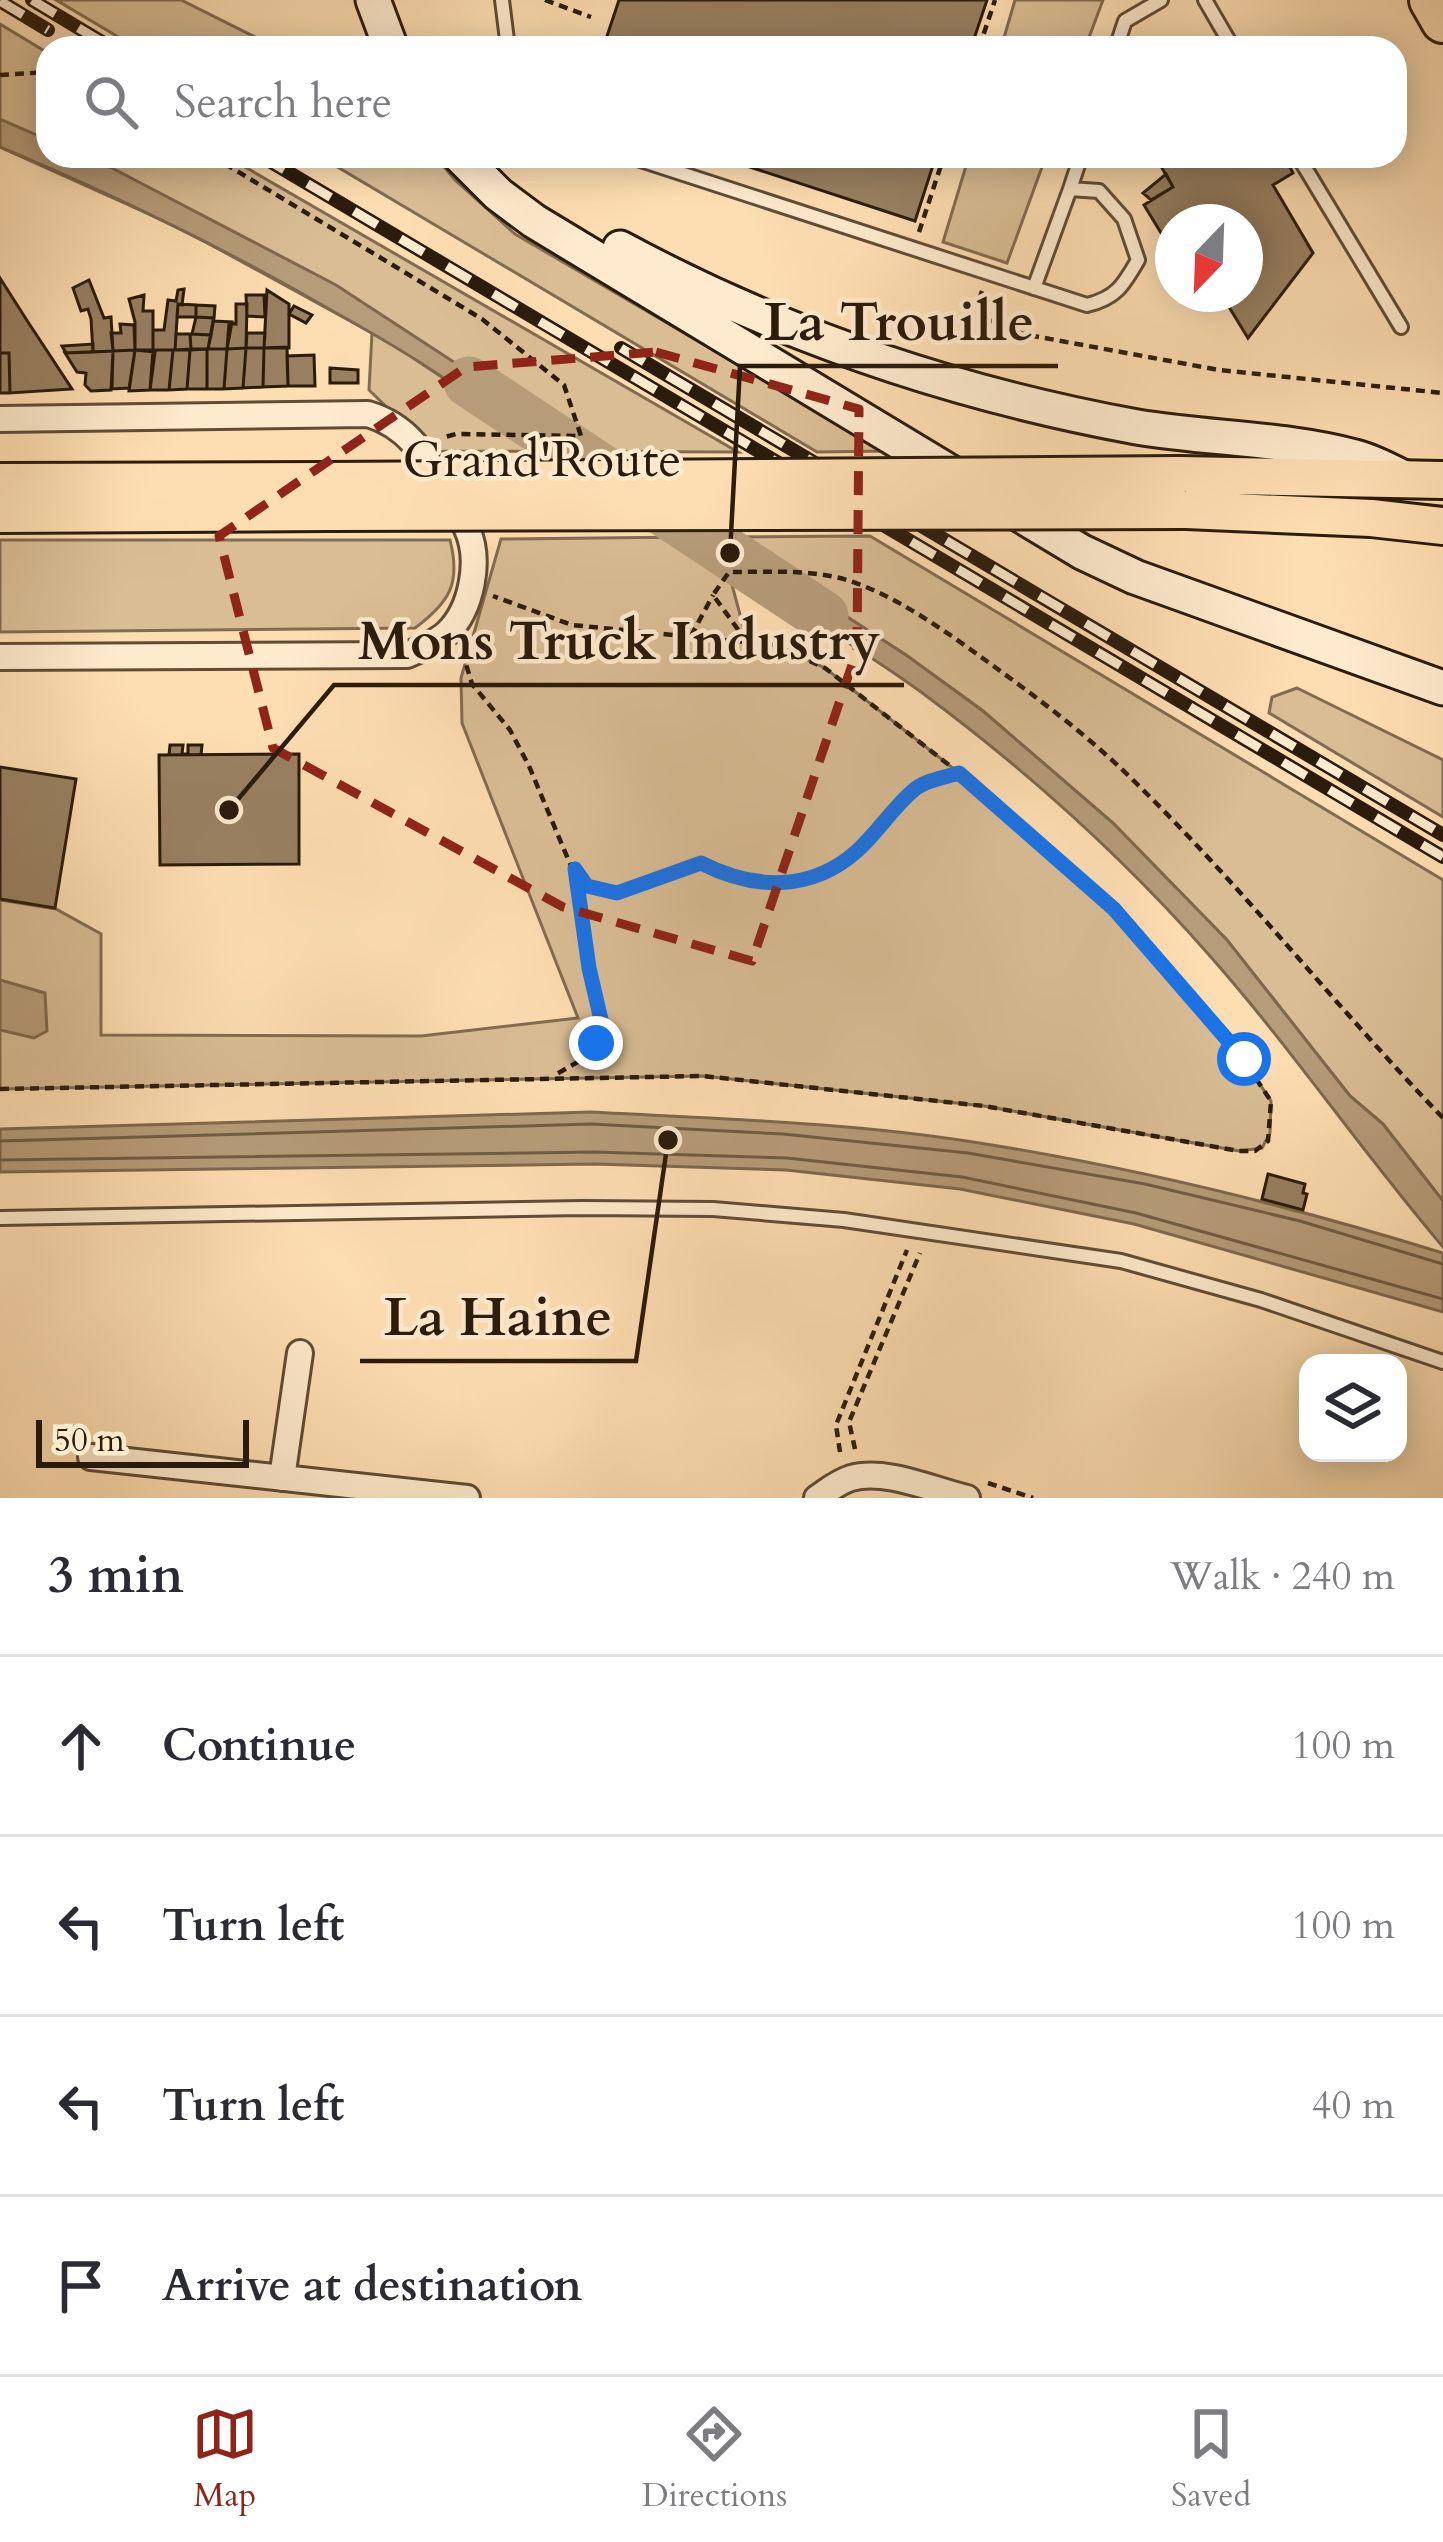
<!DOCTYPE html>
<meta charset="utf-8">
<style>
body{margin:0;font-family:Cardo,serif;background:#f7f7f7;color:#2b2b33}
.controls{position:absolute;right:36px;bottom:36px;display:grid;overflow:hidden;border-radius:24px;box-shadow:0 6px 30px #0003}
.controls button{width:108px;height:108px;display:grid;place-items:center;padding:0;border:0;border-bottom:3px solid #e1e1e2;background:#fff;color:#2b2b33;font:60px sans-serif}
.compass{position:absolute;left:1155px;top:204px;width:108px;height:108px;border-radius:50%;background:#fff;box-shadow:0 6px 30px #0003;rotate:203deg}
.scale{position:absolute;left:36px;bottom:30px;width:213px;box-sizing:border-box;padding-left:12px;border:6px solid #2b1b0a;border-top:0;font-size:33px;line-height:42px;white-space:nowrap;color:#2b1b0a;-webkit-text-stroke:9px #feeacd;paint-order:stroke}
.stop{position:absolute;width:36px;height:36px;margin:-27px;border:9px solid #1a73e8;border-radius:50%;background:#fff}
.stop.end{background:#1a73e8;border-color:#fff;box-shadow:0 3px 12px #0008}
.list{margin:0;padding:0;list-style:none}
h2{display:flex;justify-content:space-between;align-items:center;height:156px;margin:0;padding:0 48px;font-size:51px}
h2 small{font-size:39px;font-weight:400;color:#7c7c81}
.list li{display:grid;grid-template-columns:78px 1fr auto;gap:36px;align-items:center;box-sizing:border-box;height:180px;padding:0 48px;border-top:3px solid #e1e1e2}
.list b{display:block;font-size:45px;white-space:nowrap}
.list em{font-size:39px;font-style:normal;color:#7c7c81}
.icon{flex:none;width:66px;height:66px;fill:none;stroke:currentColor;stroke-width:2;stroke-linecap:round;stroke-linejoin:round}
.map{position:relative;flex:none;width:1443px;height:1498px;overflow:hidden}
.search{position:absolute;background:#fff;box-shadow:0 6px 30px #0003;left:36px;right:36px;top:36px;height:132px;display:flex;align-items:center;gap:30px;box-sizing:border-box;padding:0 42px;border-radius:36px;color:#7c7c81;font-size:45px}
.sheet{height:876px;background:#fff}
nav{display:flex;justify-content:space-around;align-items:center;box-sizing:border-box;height:168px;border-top:3px solid #e1e1e2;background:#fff;font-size:33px;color:#7c7c81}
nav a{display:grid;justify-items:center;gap:6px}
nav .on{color:#8f2418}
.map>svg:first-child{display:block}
.green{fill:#d9bd95;stroke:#826c50;stroke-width:3}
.water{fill:#b69c79;stroke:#7e684d;stroke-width:3}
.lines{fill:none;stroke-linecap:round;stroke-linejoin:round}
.shore{stroke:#705c42;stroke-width:3}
.river{stroke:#b69c79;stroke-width:51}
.building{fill:#988061;stroke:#2b1b0a;stroke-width:3}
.lane-casing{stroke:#604c34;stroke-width:18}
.street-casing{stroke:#604c34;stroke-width:30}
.secondary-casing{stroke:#2b1b0a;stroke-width:39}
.primary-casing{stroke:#2b1b0a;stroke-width:42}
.highway-casing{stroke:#2b1b0a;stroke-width:48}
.path{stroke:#2b1b0a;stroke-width:4.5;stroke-dasharray:9 6;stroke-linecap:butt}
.lane{stroke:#feeacd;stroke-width:12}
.street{stroke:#feeacd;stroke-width:24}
.secondary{stroke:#feeacd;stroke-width:33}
.primary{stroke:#fddeb2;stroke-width:36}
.highway{stroke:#fddeb2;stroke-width:42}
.rail-casing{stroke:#2b1b0a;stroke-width:14}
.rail{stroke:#feeacd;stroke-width:9;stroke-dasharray:27;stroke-linecap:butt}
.primary-bridge-casing{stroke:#2b1b0a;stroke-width:42;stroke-linecap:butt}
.primary-bridge{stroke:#fddeb2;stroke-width:36}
.route{stroke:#1a73e8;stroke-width:15}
.marked{fill:none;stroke:#8f2418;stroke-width:9;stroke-dasharray:24 15;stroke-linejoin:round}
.labels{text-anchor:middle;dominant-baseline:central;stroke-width:9;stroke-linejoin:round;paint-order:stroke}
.street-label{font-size:51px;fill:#2b1b0a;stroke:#feeacd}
.leader{fill:none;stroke:#2b1b0a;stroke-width:4.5}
.callout-dot{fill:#2b1b0a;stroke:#feeacd;stroke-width:4.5}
.callout-label{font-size:54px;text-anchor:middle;font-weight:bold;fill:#2b1b0a;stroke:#feeacd;stroke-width:9;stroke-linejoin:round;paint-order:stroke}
</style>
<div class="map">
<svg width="1443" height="1498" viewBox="0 0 1443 1498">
<rect width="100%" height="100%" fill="#fddeb2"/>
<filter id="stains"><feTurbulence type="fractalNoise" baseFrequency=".00167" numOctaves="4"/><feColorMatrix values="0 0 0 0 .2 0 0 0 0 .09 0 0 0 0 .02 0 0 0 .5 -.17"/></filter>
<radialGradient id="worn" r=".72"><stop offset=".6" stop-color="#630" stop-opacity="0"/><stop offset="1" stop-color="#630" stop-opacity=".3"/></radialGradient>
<path class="green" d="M56 0H181L277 48H137Z
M1015 0H1103L1085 48H1001Z
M0 24 48 53V156H226L738 452 432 451 369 390 372 333 182 229 0 147Z
M319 156H435L455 180 515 234 886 451 817 452Z
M969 156H1046L1007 263 943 242Z
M870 536 1443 880V1201L1383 1124 1350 1096 1227 940 1113 823 983 711 906 655 723 537Z
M687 537 731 581 747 641 775 645 825 668 995 801 1114 909 1243 1059 1271 1101 1270 1133 1262 1148 1239 1151 984 1106 703 1076 0 1089V900L56 909 101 934V1035L421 1036 578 1018 462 723 461 678 501 539Z
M0 540H450C461 583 450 602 415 628L0 632Z
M1297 688 1443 760V817L1269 713 1272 697Z"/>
<path class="water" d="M0 119 48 140V156H84L112 168 336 285 541 419 501 422C450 378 390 343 331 310 224 248 114 195 0 147Z
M746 578H787L906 655 983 711 1113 823 1227 940 1350 1096 1383 1124 1443 1201V1247C1362 1152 1292 1049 1210 956 1124 858 1025 769 921 692 865 651 804 615 746 578Z
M0 980 45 993 47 1031 34 1038 0 1030Z
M591 1112C718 1119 847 1122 973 1142 1134 1167 1288 1205 1443 1253V1312L1134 1224 960 1189 786 1170 595 1164 0 1172V1129Z"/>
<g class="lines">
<path class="shore" d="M0 1141 591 1124 783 1134 968 1153 1145 1184 1300 1221 1443 1264
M0 1160 594 1152 787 1158 962 1177 1136 1213 1443 1299"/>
<path class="river" d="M469 382 823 616"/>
</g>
<path class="building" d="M619 0H987L971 48H603Z
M716 156H936L915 221Z
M1155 156H1284L1293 173 1273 185 1313 253 1248 338 1221 294H1245V222H1173L1172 251 1144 205 1173 187Z
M1166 174 1173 187 1151 200 1143 193Z
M0 278 28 322 72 389 10 393 9 353H0Z
M89 280 104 318 111 317 113 351 93 352 91 319 88 309 81 311 73 288Z
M184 289 182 305 178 304 175 350H153V330H164L168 300 176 301 178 290Z
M267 290 289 304V348H264Z
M144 295 143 311H153V350H135V322L129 299Z
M246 295H264L265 317 247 316Z
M178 304 196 305V317H177Z
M236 304H247L246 348 227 349 229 323 236 324Z
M196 305 215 306 214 318 196 317Z
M294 306 312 315 306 323 289 314Z
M196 317 214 318 211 335 192 334Z
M213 321 232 322 227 349H208Z
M120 324 134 325 135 350 113 351 111 333H121Z
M247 333H265L264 348H246Z
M176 334H190L191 349 175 350Z
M190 334 211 335 208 349H191Z
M93 344V352L66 353 62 346Z
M287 347 288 386 263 387 264 348Z
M246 348 243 388 224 389 227 349Z
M246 348H264L263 387 243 388Z
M207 349V389H187L190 350Z
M207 349H227L224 389H207Z
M135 350 129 388 112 389 113 351Z
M135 350 155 352 150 390 129 391Z
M153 350H173L169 390H150Z
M173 350H190L187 389 169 390Z
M113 351 111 390 91 391 85 385 86 373 77 372 65 353Z
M0 353H9L10 393H0Z
M314 355 315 386H288L287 356Z
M330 368 358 370V383H330Z
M170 745H183L182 754H188V745H202L201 755H169Z
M299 754V864L160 865 159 755Z
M0 767 76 779 55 908 0 899Z
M1268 1174 1305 1184 1303 1193 1307 1194 1303 1210 1262 1199Z"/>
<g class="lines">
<g class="lane-casing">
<path id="lane" d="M502 0 508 48
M1205 0 1233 48
M1116 48 1125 21 1161 0
M628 156 1087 305C1116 298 1123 286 1138 260L1124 219 1099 191 1070 189 1034 288
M1298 156 1401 327
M1070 189 1081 156
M0 1218 582 1208 713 1209 844 1220 1121 1261 1261 1300 1443 1362"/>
</g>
<g class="street-casing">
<path id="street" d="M0 419 368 414C408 426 424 454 444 489 452 502 461 515 467 529 481 560 472 609 447 633 436 643 421 649 407 655L0 657
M91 1457 467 1498
M282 1478 300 1353
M817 1498C827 1491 838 1482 851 1478 885 1468 933 1490 967 1498"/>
</g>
<g class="secondary-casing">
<path id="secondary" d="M373 0 391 48
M460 156 498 194 534 221 1082 552 1135 577 1443 688
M620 248C781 335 957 394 1137 427 1209 439 1284 438 1355 457 1372 461 1389 471 1405 478"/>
</g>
<g class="primary-casing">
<path id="primary" d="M1179 475 1443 480
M0 482 327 481
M1186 510 1371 518 1443 526
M0 514 329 512"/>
</g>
<g class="highway-casing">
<path id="highway" d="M1431 0 1443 21"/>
</g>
<path class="path" d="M545 0 591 17
M979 48 995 0
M0 75 48 72
M212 156 482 319 564 385 581 436 456 434 445 437
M919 232 944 156
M982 291 980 297 989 320 1023 334 1219 370 1443 393
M691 636 713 595
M747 642 713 595 729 572C768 572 809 569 847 580 897 596 945 631 988 662 1039 699 1091 738 1136 783 1244 889 1338 1009 1443 1118
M462 651 472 684 510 730 529 766 581 890 589 967 601 1025 596 1043 583 1059 553 1076
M578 874 587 886 618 893 701 863C753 890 811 892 857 851 878 832 894 806 915 789 926 780 945 777 959 773
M0 1089 703 1076 984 1106 1239 1151H1255L1268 1141 1271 1101 1243 1059 1114 909 995 801 825 668 775 645 572 625 493 596
M855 1449 849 1422 920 1253
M840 1452 836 1425 907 1250
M988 1483 1033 1498"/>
<use href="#lane" class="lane"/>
<use href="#street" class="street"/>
<use href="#secondary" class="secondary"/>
<use href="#primary" class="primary"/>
<use href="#highway" class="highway"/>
<g class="rail-casing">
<path id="rail" d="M32 0 112 48
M0 1 48 30
M261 156 1443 857
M621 348 1443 835"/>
</g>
<use href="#rail" class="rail"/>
<g class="primary-bridge-casing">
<path id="primary-bridge" d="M327 481 1179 475
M329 512 1186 510"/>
</g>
<use href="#primary-bridge" class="primary-bridge"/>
</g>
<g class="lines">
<path class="route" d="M596 1043 602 1024 589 968 575 869 587 886 617 893 701 863C754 890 811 892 857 851 878 832 894 806 915 789 926 780 946 777 959 773L1114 909 1244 1059"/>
</g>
<path class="marked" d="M656 352 859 409 857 650 752 961 563 907 273 748 219 536 466 367Z"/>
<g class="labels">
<g class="street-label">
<text x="542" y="460">Grand'Route</text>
</g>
</g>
<path class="leader" d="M730 553L740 366H1058M229 810L334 685H904M668 1140L636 1361H360"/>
<g class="callout-dot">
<circle cx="730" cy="553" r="12"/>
<circle cx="229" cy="810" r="12"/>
<circle cx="668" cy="1140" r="12"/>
</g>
<g class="callout-label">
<text x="899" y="340">La Trouille</text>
<text x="619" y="659">Mons Truck Industry</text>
<text x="498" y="1335">La Haine</text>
</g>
<rect width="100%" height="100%" filter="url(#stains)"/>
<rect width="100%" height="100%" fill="url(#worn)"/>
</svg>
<div class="controls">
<button><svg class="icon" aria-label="layers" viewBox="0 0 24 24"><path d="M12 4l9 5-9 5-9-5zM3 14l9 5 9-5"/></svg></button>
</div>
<svg class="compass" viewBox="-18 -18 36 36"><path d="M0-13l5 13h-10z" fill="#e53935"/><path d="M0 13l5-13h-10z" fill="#7c7c81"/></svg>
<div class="scale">50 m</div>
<div class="stop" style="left:1244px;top:1059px"></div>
<div class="stop end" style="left:596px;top:1043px"></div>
<div class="search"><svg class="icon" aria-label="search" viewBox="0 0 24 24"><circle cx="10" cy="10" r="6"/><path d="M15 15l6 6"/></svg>Search here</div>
</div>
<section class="sheet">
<h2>3 min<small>Walk · 240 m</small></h2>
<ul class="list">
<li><svg class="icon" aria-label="ahead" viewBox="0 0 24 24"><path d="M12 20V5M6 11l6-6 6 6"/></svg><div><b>Continue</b></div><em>100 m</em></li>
<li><svg class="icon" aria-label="left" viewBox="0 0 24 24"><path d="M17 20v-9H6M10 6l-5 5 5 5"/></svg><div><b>Turn left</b></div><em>100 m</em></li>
<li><svg class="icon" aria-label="left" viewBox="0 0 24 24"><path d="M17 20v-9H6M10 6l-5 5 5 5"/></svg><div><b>Turn left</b></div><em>40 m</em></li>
<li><svg class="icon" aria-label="arrive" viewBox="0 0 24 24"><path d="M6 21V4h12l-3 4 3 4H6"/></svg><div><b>Arrive at destination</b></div></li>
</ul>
</section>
<nav>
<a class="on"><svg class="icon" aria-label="map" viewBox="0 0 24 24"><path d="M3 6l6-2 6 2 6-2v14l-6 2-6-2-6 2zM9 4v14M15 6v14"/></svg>Map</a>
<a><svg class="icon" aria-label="directions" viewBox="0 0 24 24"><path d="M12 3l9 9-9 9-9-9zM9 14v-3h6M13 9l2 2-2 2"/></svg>Directions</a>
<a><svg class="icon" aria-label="saved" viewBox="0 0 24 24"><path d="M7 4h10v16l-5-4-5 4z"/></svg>Saved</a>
</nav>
